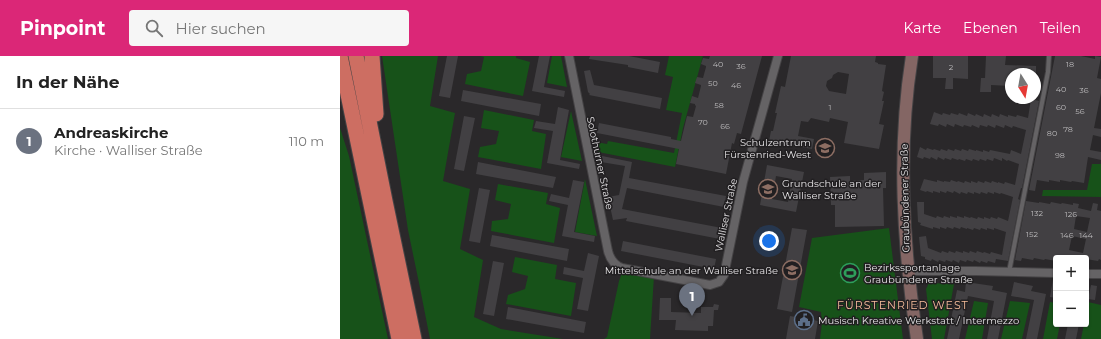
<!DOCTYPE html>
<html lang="de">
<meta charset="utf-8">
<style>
body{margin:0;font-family:Montserrat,sans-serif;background:#f6f6f6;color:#222}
.controls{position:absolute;right:12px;bottom:12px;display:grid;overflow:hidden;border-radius:4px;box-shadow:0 1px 3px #0004}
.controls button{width:36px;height:36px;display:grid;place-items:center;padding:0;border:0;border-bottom:1px solid #e0e0e0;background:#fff;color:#222;font:20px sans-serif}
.compass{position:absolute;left:665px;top:12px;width:36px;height:36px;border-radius:50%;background:#fff;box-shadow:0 1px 3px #0004;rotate:169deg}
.you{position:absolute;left:429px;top:185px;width:14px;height:14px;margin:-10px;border:3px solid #fff;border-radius:50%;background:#1a73e8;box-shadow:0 0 0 6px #1a73e833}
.badge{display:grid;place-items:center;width:26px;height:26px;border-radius:50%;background:#db2777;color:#fff;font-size:13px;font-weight:700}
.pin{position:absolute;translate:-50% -33px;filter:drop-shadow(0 1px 2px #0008)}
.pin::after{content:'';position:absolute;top:21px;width:14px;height:12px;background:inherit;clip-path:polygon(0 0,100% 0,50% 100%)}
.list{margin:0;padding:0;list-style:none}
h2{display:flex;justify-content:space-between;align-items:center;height:52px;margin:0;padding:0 16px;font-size:17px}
h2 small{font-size:13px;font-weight:400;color:#767676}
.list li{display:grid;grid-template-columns:26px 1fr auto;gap:12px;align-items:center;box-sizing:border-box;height:64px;padding:0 16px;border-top:1px solid #e0e0e0}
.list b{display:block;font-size:15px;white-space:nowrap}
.list p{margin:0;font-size:13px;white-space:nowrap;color:#767676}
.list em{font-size:13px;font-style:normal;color:#767676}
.icon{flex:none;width:22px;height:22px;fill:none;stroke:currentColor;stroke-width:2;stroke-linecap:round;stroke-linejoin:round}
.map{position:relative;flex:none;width:761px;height:283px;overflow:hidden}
header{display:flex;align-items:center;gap:24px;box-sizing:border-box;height:56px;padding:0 20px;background:#db2777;color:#fff}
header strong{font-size:19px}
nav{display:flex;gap:22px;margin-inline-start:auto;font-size:14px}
.search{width:280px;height:36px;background:#f6f6f6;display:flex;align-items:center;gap:10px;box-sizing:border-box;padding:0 14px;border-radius:4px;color:#767676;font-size:15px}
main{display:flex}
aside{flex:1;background:#fff}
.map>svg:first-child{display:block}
.green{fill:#175219}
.building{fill:#424043;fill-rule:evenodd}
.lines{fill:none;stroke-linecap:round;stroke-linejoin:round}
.lane-casing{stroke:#454345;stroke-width:6}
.street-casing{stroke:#454345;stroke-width:10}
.secondary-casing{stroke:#454345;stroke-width:14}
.highway-casing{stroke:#454345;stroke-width:17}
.lane{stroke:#656365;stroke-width:4}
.street{stroke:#656365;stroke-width:8}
.secondary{stroke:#846664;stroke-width:12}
.highway{stroke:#cd6e62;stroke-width:15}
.labels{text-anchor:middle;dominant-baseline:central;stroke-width:3;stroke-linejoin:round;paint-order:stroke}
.number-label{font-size:8px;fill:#bab8ba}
.poi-label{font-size:10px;fill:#e2e0e2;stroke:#211f21;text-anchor:start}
.street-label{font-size:10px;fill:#e2e0e2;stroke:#211f21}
.neighbourhood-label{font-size:11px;letter-spacing:1px;fill:#f7be9c;stroke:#211f21}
</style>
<header>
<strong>Pinpoint</strong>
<div class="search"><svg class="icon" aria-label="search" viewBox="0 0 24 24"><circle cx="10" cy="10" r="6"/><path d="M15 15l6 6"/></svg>Hier suchen</div>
<nav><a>Karte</a><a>Ebenen</a><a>Teilen</a></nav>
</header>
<main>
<aside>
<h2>In der Nähe<small></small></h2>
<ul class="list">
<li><span class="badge" style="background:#6b7280">1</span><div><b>Andreaskirche</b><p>Kirche · Walliser Straße</p></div><em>110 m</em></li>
</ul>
</aside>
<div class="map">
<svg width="761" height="283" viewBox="0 0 761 283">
<rect width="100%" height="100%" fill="#2a282a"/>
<path class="green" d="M42 0H98L90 50 115 57 103 125 130 133 120 193 143 204 134 261 161 273 223 283H90L79 227 68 174Z
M140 0H176V2L190 6 183 40 125 28 127 18 141 15 144 1Z
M212 0H221L227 31 207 27Z
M329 0H363L343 72 335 111 258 96 256 86 267 88 268 85 334 97 342 57 326 54 333 21 325 19Z
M144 54 194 64 192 75 206 78 201 113 138 101 140 91 156 88 159 75 141 72Z
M231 55 242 105 221 101Z
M0 72 9 100 48 283H0Z
M752 108H761V141L702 140 703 134H747Z
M245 123 257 180 235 176Z
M158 128 208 137 206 148 220 152 214 187 151 175 152 165 168 163 171 148 155 144Z
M549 172 563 283H480L482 267 481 256 459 251 472 182Z
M175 201 217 209 215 223 236 227 231 260 166 248 168 239 185 233 188 220 172 216Z
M283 214 314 220 310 283H264L267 281 279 225Z
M589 227 614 228 604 283H592L586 233Z
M634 245 648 247 642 283H625Z
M670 245 690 247 682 283H661Z
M710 246 716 247V268H720L717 283H703Z
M748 246 761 249V283H741L744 268H746V258Z"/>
<path class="building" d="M107 0H118L110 42 99 40Z
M199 0H210L204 31 225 35 224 41 192 35Z
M250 0H289L320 6 318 17 288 11V9L249 3Z
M370 0H422L401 78 397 77 394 88 392 87 386 118 336 108 339 93 257 77 259 67 331 81V83L341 85 347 60 353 61 356 50 355 49V48L350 47 352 40 358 42 361 30V29L355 27 357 21 363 22 366 11V10L361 8 363 2 369 3Z
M451 0H536L535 6 538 7V8L546 9 542 35 544 36 542 45H544L539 68 544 69 539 93 504 87 508 66 490 62 489 66 471 62 468 66 461 65 458 80 474 83 472 93 429 85 431 75H433L437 57H435L441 30 445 31ZM498 16 509 18 506 38 489 35 486 30 487 25 492 22 493 19Z
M593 0H628V23L613 22V33H605L606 22H593Z
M646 0H666L665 9 696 10V18H671V30L651 29V36H640L641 22H645Z
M715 0H741L755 3V0L761 1 757 22 761 23V37L754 72 761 73V81L753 79 750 94 761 96V104L748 101 744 127 732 125 731 126 720 124V126L709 124V126L697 124 695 135 689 134Z
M250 14 254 29 322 42 320 53 249 39 250 38 248 36 244 15Z
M123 34 201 48 199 60 121 45Z
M691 43 699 45 682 132H681L678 143 680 144 668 205 656 203 655 207 648 205 647 207 641 205 640 207 634 204 633 206 627 204 626 206 620 204 619 207 613 204 612 206 606 204 605 206 599 204 598 206 592 203 591 205 585 203V201L581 200 579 181 586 180 588 192 601 197 602 195 608 197 609 195 615 197 616 195 623 197V195L629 197 630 195 636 197 637 195 643 197 644 196 650 198 651 196 662 199 666 176 654 172V174L647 172V174L641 172 640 174 634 172 633 174 627 172V173L621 171 620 173 614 171 613 173 607 171 606 173 600 171V173L593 171V173L580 169 581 167 578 166 577 146H584V158L596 162 597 160 603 162 604 160 610 162V160L617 162V160L624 162V160L630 162 631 161 637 163 638 161 644 163V161L650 163 651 161 657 163 658 161 668 165 673 141 661 137 660 138 654 136V138L648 136 647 138 641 136 640 138 634 136V138L628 136 627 138 621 136 620 138 614 135 613 137 607 135 606 137 600 135V137L593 135V137L587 135 586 136 580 134 584 123 597 126V124L604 126V125L610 126 611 124 617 126 618 125 624 127 625 125 631 127V125L637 127 638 125 644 127 645 125 651 127 652 125 658 127V126L664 128 665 126 675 129 679 108 668 104 667 105 662 102V105L654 102 653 105 647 103 646 105 640 103 639 105 633 103 632 105 626 103 625 105 619 103 618 104 612 102 611 104 605 102 604 104 598 101 597 104 591 101 590 103 584 101 583 103 577 101 580 91 586 94 587 92 593 94 594 93 600 95 601 93 607 95 608 93 614 95 615 93 621 95 622 93 628 95 629 93 636 95V94L643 96V94L649 96 650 94 670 98 671 94 681 98 686 74 673 70 672 72 665 69 664 72 656 69 655 72 648 69 647 71 640 69 639 72 632 69 631 71 624 69 623 71 615 68 614 71 607 68 606 71 599 68 598 70 590 68 594 56 602 59 603 57 610 59 611 57 618 59 619 57 627 60 628 57 635 60 636 58 643 61 644 58 651 61 652 58 659 61 660 58 668 61V59L676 61 677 59 688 62Z
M218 51 229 54 220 104 240 108 239 113 207 107 213 75 194 72 196 65 215 68Z
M124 60 135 62 124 115 114 113Z
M262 100 292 106 289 122 386 140 384 151 287 132 282 153 382 172 380 183 286 165 287 162 273 164 268 141 279 139 285 110 261 106Z
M138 106 216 121 213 132 136 118Z
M427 109 464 116 456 156 420 149ZM436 120 452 123 448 146 432 143Z
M546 116V132H543L544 170 495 171V149H491L490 121 510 120V125L524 124V117Z
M233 124 244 126 234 176 255 180 254 186 222 180 228 149 209 145 211 138 229 142Z
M139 132 150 134 140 187 129 185Z
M686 145 699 147V146L710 148 711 146 721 148 722 147 733 149V147L739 148 738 152 751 155 753 147 758 148 757 154 761 155V204L759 203 758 205 746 203V202H716V205L705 203 704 204 694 202 693 204 682 202 681 205 675 204ZM736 160 750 162 747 176 734 173ZM732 180 746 183 743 197 729 194Z
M452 172 467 174 452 256 437 253Z
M152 179 229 193 227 205 150 190Z
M283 185 376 203 374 213 281 195Z
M248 197 259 200 248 255 237 253 243 222 223 218 224 211 244 215Z
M153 205 164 207 154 260 143 258Z
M713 223H716V242L710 241Z
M626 226 653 230 652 234 667 237 658 283H647L654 245 628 240 619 283H607L617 234 625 236Z
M674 226 693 230 691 235 706 238 697 283H686L694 244 671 240Z
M751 229 757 230 755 244 748 243Z
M320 242H331V256L361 257V251H373L374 248 379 249 378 254H374L373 270H368V275L335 274 336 264H319Z
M168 251 246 266 244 277 166 263Z
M450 260 478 265 475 283H446Z
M728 268H739L736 283H725Z"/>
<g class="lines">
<g class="lane-casing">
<path id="lane" d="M669 216 708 16 709 0"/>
</g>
<g class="street-casing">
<path id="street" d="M229 0 268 195C270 203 274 209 282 212L370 229 379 226 384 219 403 126 438 0
M568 215H635L716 217
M746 218H761"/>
</g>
<g class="secondary-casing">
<path id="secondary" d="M572 0C557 94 563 189 577 283"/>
</g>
<g class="highway-casing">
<path id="highway" d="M0 0 59 283
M16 0 45 145 74 283
M32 0 36 58"/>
</g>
<use href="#lane" class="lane"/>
<use href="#street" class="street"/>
<use href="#secondary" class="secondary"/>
<use href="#highway" class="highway"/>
</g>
<defs>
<g id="school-ring" transform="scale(1)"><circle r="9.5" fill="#211f21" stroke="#8d6e63" stroke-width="1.5"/><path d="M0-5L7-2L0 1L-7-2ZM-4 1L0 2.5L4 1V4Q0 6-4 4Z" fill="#8d6e63"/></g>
<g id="stadium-ring" transform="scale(1)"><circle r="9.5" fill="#211f21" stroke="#2e9e5b" stroke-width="1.5"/><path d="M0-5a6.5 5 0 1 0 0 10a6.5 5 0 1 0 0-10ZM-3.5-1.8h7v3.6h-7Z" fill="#2e9e5b"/></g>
<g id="civic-ring" transform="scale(1)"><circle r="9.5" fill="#211f21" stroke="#5c6f8a" stroke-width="1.5"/><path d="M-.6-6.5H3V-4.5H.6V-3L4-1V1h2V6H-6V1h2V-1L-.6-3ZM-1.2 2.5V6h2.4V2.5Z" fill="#5c6f8a"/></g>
</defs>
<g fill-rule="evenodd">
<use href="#school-ring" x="485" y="92"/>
<use href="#school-ring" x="428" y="133"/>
<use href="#school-ring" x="452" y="214"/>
<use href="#stadium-ring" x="510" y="217"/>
<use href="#civic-ring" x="464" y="264"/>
</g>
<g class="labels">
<g class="number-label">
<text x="378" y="8">40</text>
<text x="730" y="8">18</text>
<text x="401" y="10">36</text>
<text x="611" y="11">2</text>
<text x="373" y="27">50</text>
<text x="396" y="29">46</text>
<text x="721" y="33">40</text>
<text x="744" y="34">36</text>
<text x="379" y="49">58</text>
<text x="490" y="51">1</text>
<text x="721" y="51">60</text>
<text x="740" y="55">56</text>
<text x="363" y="66">70</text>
<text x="385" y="70">66</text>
<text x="728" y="73">78</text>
<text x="712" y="77">80</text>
<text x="720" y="99">98</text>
<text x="697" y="157">132</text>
<text x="731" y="158">126</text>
<text x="692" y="178">152</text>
<text x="727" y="179">146</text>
<text x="746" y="179">144</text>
</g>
<g class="poi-label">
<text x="471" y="86" text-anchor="end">Schulzentrum<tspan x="471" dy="12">Fürstenried-West</tspan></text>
<text x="442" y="127">Grundschule an der<tspan x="442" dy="12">Walliser Straße</tspan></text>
<text x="524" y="211">Bezirkssportanlage<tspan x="524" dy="12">Graubündener Straße</tspan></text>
<text x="438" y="214" text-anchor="end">Mittelschule an der Walliser Straße</text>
<text x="478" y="264">Musisch Kreative Werkstatt / Intermezzo</text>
</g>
<g class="street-label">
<text transform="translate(260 107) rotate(78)">Solothurner Straße</text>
<text transform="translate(565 142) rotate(-91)">Graubündener Straße</text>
<text transform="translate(386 159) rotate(-78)">Walliser Straße</text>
</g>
<g class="neighbourhood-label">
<text x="563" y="249">FÜRSTENRIED WEST</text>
</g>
</g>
</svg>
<div class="controls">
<button>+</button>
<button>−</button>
</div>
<svg class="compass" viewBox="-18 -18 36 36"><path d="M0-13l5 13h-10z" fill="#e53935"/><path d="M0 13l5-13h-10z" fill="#767676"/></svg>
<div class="you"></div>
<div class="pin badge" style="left:352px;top:260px;background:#6b7280">1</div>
</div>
</main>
